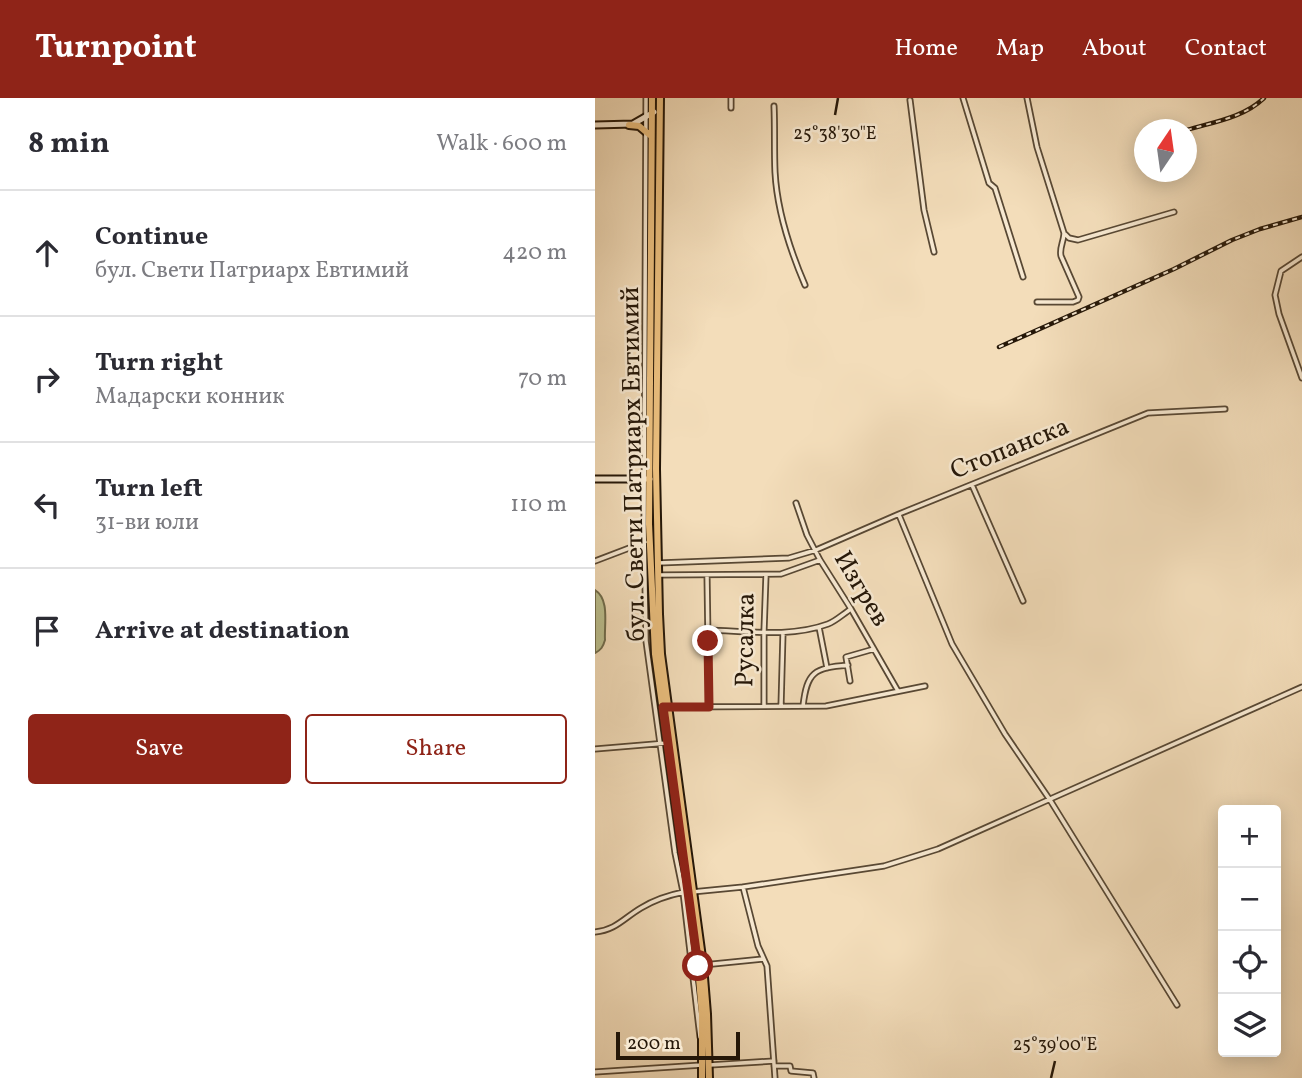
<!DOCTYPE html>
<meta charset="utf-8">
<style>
body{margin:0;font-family:Vollkorn,serif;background:#f7f7f7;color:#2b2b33}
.controls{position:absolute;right:21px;bottom:21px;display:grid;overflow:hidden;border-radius:7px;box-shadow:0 4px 18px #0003}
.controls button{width:63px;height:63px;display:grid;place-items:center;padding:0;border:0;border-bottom:2px solid #e1e1e2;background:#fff;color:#2b2b33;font:35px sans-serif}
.compass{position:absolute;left:539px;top:21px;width:63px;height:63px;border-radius:50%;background:#fff;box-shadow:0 4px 18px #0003;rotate:13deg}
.scale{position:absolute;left:21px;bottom:18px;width:124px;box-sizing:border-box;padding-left:7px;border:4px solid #251708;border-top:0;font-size:19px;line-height:24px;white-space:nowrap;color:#251708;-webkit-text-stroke:5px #f7e9d2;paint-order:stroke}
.stop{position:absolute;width:21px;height:21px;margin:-16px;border:5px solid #8f2418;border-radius:50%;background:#fff}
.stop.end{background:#8f2418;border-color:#fff;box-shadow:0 2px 7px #0008}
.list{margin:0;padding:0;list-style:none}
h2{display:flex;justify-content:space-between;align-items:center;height:91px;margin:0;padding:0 28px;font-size:30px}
h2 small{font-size:23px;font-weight:400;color:#7c7c81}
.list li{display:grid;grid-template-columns:46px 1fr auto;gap:21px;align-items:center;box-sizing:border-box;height:126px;padding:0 28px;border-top:2px solid #e1e1e2}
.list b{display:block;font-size:26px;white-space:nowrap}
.list p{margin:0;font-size:23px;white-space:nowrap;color:#7c7c81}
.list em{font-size:23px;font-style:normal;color:#7c7c81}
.actions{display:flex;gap:14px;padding:21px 28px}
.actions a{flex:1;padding:16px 0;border:2px solid #8f2418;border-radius:7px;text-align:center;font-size:24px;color:#8f2418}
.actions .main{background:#8f2418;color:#fff}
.icon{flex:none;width:38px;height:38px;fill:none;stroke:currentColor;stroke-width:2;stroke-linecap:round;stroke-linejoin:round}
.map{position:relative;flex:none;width:707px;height:980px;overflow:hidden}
header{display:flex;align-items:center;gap:42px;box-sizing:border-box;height:98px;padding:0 35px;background:#8f2418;color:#fff}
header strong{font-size:33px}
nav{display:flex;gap:38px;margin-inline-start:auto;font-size:24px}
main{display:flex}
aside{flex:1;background:#fff}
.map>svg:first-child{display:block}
.green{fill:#bbc08f;stroke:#706c4c;stroke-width:2}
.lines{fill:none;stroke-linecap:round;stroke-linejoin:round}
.street-casing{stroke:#584834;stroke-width:7}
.secondary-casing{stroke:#251708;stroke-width:9}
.primary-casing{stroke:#251708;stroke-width:10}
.street{stroke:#f7e9d2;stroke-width:3.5}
.secondary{stroke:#f7e9d2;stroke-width:5}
.primary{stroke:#eabe7d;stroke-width:6}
.rail-casing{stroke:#251708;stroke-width:4.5}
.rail{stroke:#f7e9d2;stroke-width:2;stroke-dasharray:5;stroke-linecap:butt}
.route{stroke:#8f2418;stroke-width:9}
.ticks{fill:none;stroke:#251708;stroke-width:2.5}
.labels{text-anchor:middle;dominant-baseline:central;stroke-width:5;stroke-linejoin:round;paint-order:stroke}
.street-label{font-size:26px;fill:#251708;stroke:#f7e9d2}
.ticks-label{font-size:18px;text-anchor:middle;fill:#251708;stroke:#f7e9d2;stroke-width:5;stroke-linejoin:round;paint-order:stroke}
</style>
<header>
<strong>Turnpoint</strong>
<nav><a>Home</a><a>Map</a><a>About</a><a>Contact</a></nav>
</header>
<main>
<aside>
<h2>8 min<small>Walk · 600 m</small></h2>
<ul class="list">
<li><svg class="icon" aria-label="ahead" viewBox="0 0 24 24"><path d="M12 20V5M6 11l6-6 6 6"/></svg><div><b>Continue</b><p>бул. Свети Патриарх Евтимий</p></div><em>420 m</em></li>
<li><svg class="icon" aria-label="right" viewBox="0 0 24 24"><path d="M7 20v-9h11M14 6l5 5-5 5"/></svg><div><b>Turn right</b><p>Мадарски конник</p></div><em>70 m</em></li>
<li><svg class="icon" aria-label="left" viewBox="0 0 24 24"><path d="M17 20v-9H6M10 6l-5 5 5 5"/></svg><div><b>Turn left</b><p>31-ви юли</p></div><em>110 m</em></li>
<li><svg class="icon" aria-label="arrive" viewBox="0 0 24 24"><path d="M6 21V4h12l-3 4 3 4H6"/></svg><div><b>Arrive at destination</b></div></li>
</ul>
<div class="actions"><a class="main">Save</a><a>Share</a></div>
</aside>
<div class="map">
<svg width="707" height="980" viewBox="0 0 707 980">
<rect width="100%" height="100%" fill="#f3ddba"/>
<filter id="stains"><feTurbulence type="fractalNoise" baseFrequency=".00286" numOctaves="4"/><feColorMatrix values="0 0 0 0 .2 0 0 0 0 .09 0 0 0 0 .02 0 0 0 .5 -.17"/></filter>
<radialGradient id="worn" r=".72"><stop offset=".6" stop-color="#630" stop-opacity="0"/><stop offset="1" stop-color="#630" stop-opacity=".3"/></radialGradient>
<path class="green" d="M0 492C15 501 9 527 10 542 8 549 6 552 0 555Z"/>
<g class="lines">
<g class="street-casing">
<path id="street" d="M51 0 49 428 51 543 80 755 88 794 105 939
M136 0V10
M368 0 394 85 400 90 428 179
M432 0 442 49 469 135C469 143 464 150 466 158L484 199 483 202 478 204H442
M315 2 329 112 339 154
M179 8C180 30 179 52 180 74 182 112 195 152 210 187
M470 136 474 140 483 142 579 114
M707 159 686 173 680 197 684 216 707 280
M377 387 428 503
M201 405 212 437 225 462 256 511 303 593
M304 417 357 546 410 636 455 702 582 907
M0 463 50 444
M63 465 194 460 221 452 304 416 553 315 630 311
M63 477 186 476 225 462
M112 477 114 609
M224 529 232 570
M113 532C152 533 195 540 233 526 241 523 248 516 256 511
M255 583 251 559 279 551
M169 608V533L171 477
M186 608 188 535
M208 608C212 574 219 570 253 567
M73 609 231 608 330 588
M0 651 72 645
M148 789 163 848 172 868 180 980
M97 794 148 789 289 768 343 751 707 589
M0 834C21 832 29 820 46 810 59 802 74 797 89 794
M108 867 168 861
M115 967 179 963
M179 968H195L196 973 218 975 219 980
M0 974 107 967"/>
</g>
<g class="secondary-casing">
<path id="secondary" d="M0 27 38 26 59 14
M0 381H55"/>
</g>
<g class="primary-casing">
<path id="primary" d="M57 0 54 426 60 556 103 868 107 917V980
M65 0 61 371 64 516 66 556 108 867 112 916 114 980
M34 27 44 28 56 38"/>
</g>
<use href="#street" class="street"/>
<use href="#secondary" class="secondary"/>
<use href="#primary" class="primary"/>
<g class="rail-casing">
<path id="rail" d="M592 32C618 24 648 20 669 0
M404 249 579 171 637 142 665 131 707 119"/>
</g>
<use href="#rail" class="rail"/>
</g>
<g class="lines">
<path class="route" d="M103 868 68 609H114L113 543"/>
</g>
<path class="ticks" d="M240 17 243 0M456 980 460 963"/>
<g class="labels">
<g class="street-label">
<text transform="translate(415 351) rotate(-22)">Стопанска</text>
<text transform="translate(39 366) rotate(-91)">бул. Свети Патриарх Евтимий</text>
<text transform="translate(266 491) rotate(59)">Изгрев</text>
<text transform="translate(151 542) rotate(-89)">Русалка</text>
</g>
</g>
<g class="ticks-label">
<text x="240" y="41">25°38'30"E</text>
<text x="460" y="952">25°39'00"E</text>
</g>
<rect width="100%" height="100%" filter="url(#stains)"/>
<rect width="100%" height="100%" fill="url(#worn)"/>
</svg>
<div class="controls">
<button>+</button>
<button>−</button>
<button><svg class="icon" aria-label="locate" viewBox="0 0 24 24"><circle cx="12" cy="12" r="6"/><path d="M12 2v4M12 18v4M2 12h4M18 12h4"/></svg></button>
<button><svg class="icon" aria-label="layers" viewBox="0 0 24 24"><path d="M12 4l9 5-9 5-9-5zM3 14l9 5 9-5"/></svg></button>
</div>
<svg class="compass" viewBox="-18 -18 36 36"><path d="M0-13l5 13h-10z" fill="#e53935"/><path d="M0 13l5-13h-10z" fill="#7c7c81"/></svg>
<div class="scale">200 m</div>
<div class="stop" style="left:103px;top:868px"></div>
<div class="stop end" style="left:113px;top:543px"></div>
</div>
</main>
